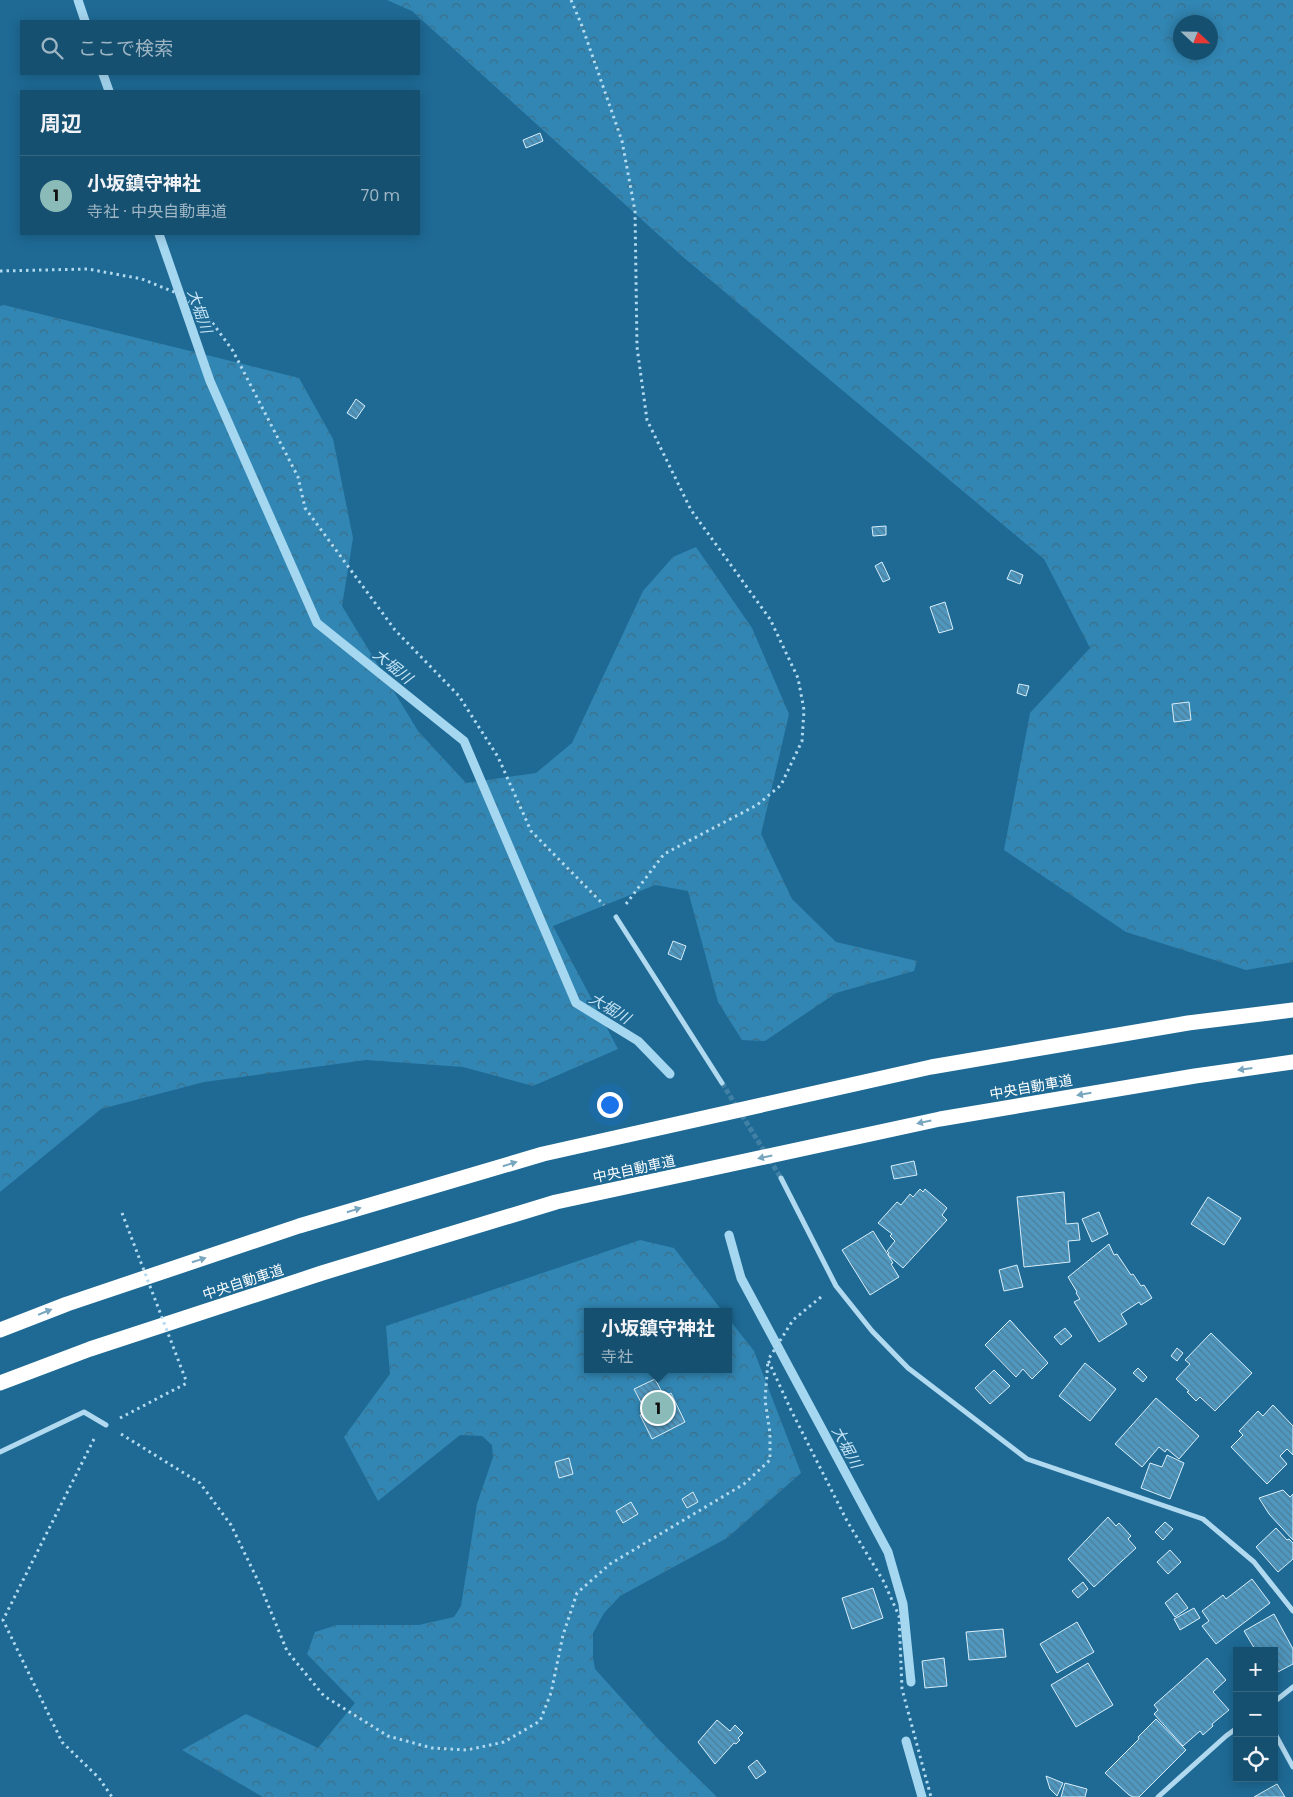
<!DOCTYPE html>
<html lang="ja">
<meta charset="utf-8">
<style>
body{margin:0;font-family:Poppins,"Noto Sans JP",sans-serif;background:#235a78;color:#f1f3f6}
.controls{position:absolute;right:15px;bottom:15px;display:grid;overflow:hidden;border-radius:0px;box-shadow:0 2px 12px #0003}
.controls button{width:45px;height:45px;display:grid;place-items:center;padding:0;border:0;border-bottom:1px solid #356783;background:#165070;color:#f1f3f6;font:25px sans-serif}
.compass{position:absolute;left:1173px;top:15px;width:45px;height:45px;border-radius:50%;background:#165070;box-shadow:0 2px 12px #0003;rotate:112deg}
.you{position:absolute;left:609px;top:1104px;width:18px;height:18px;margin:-12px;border:4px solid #fff;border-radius:50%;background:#1a73e8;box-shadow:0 0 0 8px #1a73e833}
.badge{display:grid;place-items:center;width:32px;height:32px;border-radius:50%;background:#8bbbb9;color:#111;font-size:16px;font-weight:700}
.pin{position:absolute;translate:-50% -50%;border:2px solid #fff;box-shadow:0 1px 5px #0006}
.popup{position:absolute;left:584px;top:1308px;width:148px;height:65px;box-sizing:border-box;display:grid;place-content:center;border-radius:0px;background:#165070;filter:drop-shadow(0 1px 4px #0005);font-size:16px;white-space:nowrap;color:#9eb5c3}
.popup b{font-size:19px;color:#f1f3f6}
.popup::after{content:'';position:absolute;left:50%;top:100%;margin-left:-10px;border:10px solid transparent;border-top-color:#165070}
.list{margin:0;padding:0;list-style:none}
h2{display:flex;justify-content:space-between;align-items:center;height:65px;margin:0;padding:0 20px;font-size:21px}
h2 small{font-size:16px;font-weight:400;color:#9eb5c3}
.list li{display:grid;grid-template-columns:32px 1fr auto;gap:15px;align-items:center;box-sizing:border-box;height:80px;padding:0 20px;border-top:1px solid #356783}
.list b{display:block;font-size:19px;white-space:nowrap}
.list p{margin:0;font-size:16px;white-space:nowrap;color:#9eb5c3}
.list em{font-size:16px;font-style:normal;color:#9eb5c3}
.icon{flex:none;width:28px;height:28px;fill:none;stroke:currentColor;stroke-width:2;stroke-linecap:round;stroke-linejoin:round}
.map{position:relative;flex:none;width:1293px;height:1797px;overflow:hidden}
.search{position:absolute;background:#165070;box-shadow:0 2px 12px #0003;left:20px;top:20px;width:400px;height:55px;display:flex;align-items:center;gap:12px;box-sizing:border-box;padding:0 18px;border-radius:0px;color:#9eb5c3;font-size:19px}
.panel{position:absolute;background:#165070;box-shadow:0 2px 12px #0003;left:20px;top:90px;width:400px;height:145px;border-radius:0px}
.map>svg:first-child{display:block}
.forest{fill:url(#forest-crowns);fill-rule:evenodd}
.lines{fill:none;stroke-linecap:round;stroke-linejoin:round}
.stream{stroke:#a5d7f0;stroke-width:9}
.building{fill:url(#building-back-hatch);stroke:#d8eefa}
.street-tunnel{stroke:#4080a5;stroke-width:5;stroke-dasharray:5 2.5;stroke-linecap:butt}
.path{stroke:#b1d9ef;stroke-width:3;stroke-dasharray:2.5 4;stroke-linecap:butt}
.street{stroke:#b1d9ef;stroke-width:5}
.highway{stroke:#fff;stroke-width:15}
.path-bridge{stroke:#b1d9ef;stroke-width:3;stroke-dasharray:2.5 4;stroke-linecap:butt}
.oneway{fill:#78a6bf}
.labels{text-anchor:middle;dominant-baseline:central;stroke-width:4;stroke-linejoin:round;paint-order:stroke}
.street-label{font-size:14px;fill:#fff;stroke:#1e6a95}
.water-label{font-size:15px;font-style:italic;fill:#c8e6f7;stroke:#1e6a95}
</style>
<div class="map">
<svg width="1293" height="1797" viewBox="0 0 1293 1797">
<defs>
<pattern id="forest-crowns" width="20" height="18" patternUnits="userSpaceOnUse" patternTransform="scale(1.25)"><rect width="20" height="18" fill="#3286b3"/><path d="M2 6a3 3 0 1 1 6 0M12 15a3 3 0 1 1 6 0" fill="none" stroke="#3c6f8a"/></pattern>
<pattern id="building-back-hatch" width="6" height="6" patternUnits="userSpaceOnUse" patternTransform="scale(1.25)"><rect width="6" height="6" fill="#4f97bf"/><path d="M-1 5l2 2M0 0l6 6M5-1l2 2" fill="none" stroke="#4e7d97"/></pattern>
</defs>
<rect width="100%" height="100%" fill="#1e6a95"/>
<path class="forest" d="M387 0H1293V962L1246 970 1126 932 1004 850 1030 713 1090 648 1044 559 683 257 412 11ZM1180 22H1210V52H1180Z
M4 305 299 378 333 439 353 538 342 606 418 731 466 783 536 773 572 743 643 591 673 557 696 547 752 628 789 714 761 834 792 899 836 942 917 961 914 971 836 993 765 1041 742 1040 718 1002 688 891 655 885 553 926 618 1049 533 1086 463 1067 366 1060 204 1082 101 1109 0 1192V306Z
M640 1240 674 1248 723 1312H588V1369H728V1318L754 1351 801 1473 727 1538 620 1596 604 1613 593 1633V1658L595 1669 659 1740 717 1797H263L182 1750 246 1714 318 1748 355 1703 307 1654 315 1632 337 1625H419L454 1617 461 1606 477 1504 493 1457 492 1445 482 1436 460 1435 378 1501 344 1437 390 1374 386 1326Z"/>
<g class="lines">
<path class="stream" d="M78 0 85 21
M103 74 109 91
M159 234 210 381 317 623 464 741 576 1003 638 1041 670 1074
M729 1235 741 1278 888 1552 903 1604 911 1682
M906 1741 922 1797"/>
</g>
<path class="building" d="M540 133 543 141 526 148 523 140Z
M356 399 365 406 356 419 347 413Z
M886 526V535L873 536 872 527Z
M882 562 890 579 883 582 875 566Z
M1011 570 1023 575 1020 584 1007 579Z
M945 602 953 629 939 633 930 607Z
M1019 684 1029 686 1026 696 1017 693Z
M1189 702 1191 720 1174 722 1172 704Z
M673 941 686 946 681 960 668 954Z
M914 1161 917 1175 894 1179 891 1166Z
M920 1189 923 1192 925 1189 947 1208 942 1215 947 1220 903 1268 888 1255 889 1253 887 1251 895 1241 890 1236 892 1234 878 1223 897 1202 901 1205 910 1194 913 1197Z
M1064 1192 1066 1224 1078 1223 1080 1240 1068 1241 1070 1262 1024 1267 1017 1197Z
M1208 1197 1241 1218 1224 1245 1191 1224Z
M1099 1212 1108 1234 1092 1242 1082 1219Z
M873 1231 893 1263 891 1264 899 1277 870 1295 842 1250Z
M1109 1244 1114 1255 1117 1254 1131 1275 1133 1274 1141 1286 1144 1285 1152 1298 1141 1305 1139 1302 1121 1314 1127 1324 1099 1342 1074 1302 1080 1299 1076 1293 1077 1292 1068 1277Z
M1017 1265 1023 1287 1004 1291 999 1270Z
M1010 1320 1048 1363 1032 1379 1023 1369 1016 1377 985 1345Z
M1065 1328 1072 1336 1061 1345 1054 1337Z
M1211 1333 1252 1373 1215 1411 1200 1397 1196 1401 1187 1392 1189 1391 1176 1379 1190 1364 1185 1360Z
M1177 1348 1183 1353 1177 1361 1171 1356Z
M1085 1363 1116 1389 1090 1421 1059 1396Z
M1138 1368 1147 1377 1143 1382 1133 1373Z
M994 1370 1010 1386 990 1404 975 1388Z
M655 1379 664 1396 671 1393 685 1422 652 1439 640 1415 646 1412 634 1389Z
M1156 1398 1199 1436 1179 1459 1167 1449 1165 1452 1159 1447 1142 1467 1115 1444Z
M1273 1405 1293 1426V1455L1287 1449 1280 1456 1287 1464 1267 1484 1231 1447 1243 1435 1239 1431 1258 1411 1263 1416Z
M1167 1455 1184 1463 1170 1499 1141 1488 1150 1463 1162 1467Z
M569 1458 573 1474 559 1478 555 1462Z
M1283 1490 1290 1497 1293 1494V1540L1269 1514 1259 1498Z
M693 1492 698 1502 687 1508 682 1499Z
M631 1502 638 1514 623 1523 616 1511Z
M1108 1517 1116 1526 1119 1523 1131 1536 1128 1539 1136 1548 1094 1587 1068 1559Z
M1165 1522 1173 1529 1163 1540 1155 1532Z
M1276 1528 1287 1540 1289 1539 1293 1543V1559L1278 1572 1256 1547Z
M1170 1550 1181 1562 1168 1574 1157 1562Z
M1252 1579 1270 1603 1216 1644 1202 1626 1209 1621 1202 1611 1223 1595 1226 1599Z
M1083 1582 1088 1589 1078 1598 1072 1591Z
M873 1588 883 1618 852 1629 842 1598Z
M1177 1593 1188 1608 1175 1617 1165 1603Z
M1194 1608 1200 1618 1180 1630 1174 1619Z
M1274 1614 1293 1649V1664L1274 1674V1651H1256L1244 1631Z
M1077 1622 1094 1652 1057 1673 1040 1644Z
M1003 1629 1006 1657 969 1660 966 1632Z
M944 1658 947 1686 925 1688 922 1661Z
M1207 1658 1226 1680 1213 1692 1229 1710 1212 1724 1213 1726 1203 1735 1200 1731 1183 1746 1154 1714 1158 1710 1154 1705Z
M1088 1663 1113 1705 1076 1727 1051 1685Z
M1156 1719 1186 1750 1139 1797H1133L1129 1795 1105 1773 1139 1739 1138 1737Z
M717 1720 730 1731 735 1725 743 1733 738 1738 740 1740 736 1744 734 1743 715 1764 698 1742Z
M757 1760 766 1772 756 1779 748 1767Z
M1046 1776 1063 1783 1057 1796 1050 1789Z
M1065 1783 1087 1789 1085 1797H1061Z
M1277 1784 1285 1797H1254Z"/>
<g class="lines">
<path class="street-tunnel" d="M722 1083 781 1178"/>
<path class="path" d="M571 0 582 26 622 141 635 211 637 347 647 420 691 510 770 619 798 678 804 710 802 741 781 785 757 805 664 854 626 904
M0 271 88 269 142 279 179 294 206 314 233 351 298 477 305 508 395 630 459 696 498 757 531 831 604 905
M821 1297 793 1320 768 1360 791 1410 847 1521 884 1582 899 1616 902 1689 931 1797
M120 1418 187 1383
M121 1434 200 1483 231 1525 260 1585 287 1651 324 1696 388 1736 432 1748 467 1750 504 1742 540 1721 551 1693 563 1635 577 1593 610 1564 744 1484 770 1460V1433L765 1400 768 1360
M94 1439 3 1620 62 1742 99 1778 112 1797"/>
<path class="street" d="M616 917 722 1083
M781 1178 836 1286 872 1331 908 1368 1027 1459 1203 1519 1254 1562 1293 1611
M0 1452 84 1412 106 1425
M1274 1702 1293 1687
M1274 1732 1293 1767
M1158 1797 1226 1736 1237 1728"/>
<path class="highway" d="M0 1330 67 1304 299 1226 543 1154 931 1067 1188 1023 1293 1010
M0 1383 90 1349 322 1273 556 1202 940 1119 1195 1076 1293 1062"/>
<path class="path-bridge" d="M122 1213 187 1383"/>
</g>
<defs><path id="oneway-solid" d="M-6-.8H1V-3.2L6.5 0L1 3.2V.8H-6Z" transform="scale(1.25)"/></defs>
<g class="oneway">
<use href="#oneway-solid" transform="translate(1245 1069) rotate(172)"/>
<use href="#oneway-solid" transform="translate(1084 1094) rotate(170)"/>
<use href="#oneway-solid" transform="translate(924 1122) rotate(168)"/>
<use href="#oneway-solid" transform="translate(765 1157) rotate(168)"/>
<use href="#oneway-solid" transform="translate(510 1164) rotate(-17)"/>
<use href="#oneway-solid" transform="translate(354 1210) rotate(-17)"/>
<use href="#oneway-solid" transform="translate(199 1260) rotate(-18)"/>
<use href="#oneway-solid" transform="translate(45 1312) rotate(-22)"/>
</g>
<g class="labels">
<g class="street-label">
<text transform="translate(1031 1087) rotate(-10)">中央自動車道</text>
<text transform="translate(634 1169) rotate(-12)">中央自動車道</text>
<text transform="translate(243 1282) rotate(-18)">中央自動車道</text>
</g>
<g class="water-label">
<text transform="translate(200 311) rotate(71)">大堀川</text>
<text transform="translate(393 666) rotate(39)">大堀川</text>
<text transform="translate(610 1008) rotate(31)">大堀川</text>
<text transform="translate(847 1447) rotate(62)">大堀川</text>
</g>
</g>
</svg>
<div class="controls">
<button>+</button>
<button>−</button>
<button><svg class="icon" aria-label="locate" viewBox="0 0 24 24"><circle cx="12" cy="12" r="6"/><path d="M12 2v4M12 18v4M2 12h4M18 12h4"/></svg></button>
</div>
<svg class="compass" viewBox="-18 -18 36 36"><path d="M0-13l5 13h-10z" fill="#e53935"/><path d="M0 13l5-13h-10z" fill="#9eb5c3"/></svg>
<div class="you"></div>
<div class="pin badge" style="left:658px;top:1408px">1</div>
<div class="popup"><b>小坂鎮守神社</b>寺社</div>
<div class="search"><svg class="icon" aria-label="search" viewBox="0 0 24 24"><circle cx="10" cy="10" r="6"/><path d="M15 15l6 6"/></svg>ここで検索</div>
<section class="panel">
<h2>周辺<small></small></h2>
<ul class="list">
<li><span class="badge">1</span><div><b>小坂鎮守神社</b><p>寺社 · 中央自動車道</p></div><em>70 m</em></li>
</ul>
</section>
</div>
